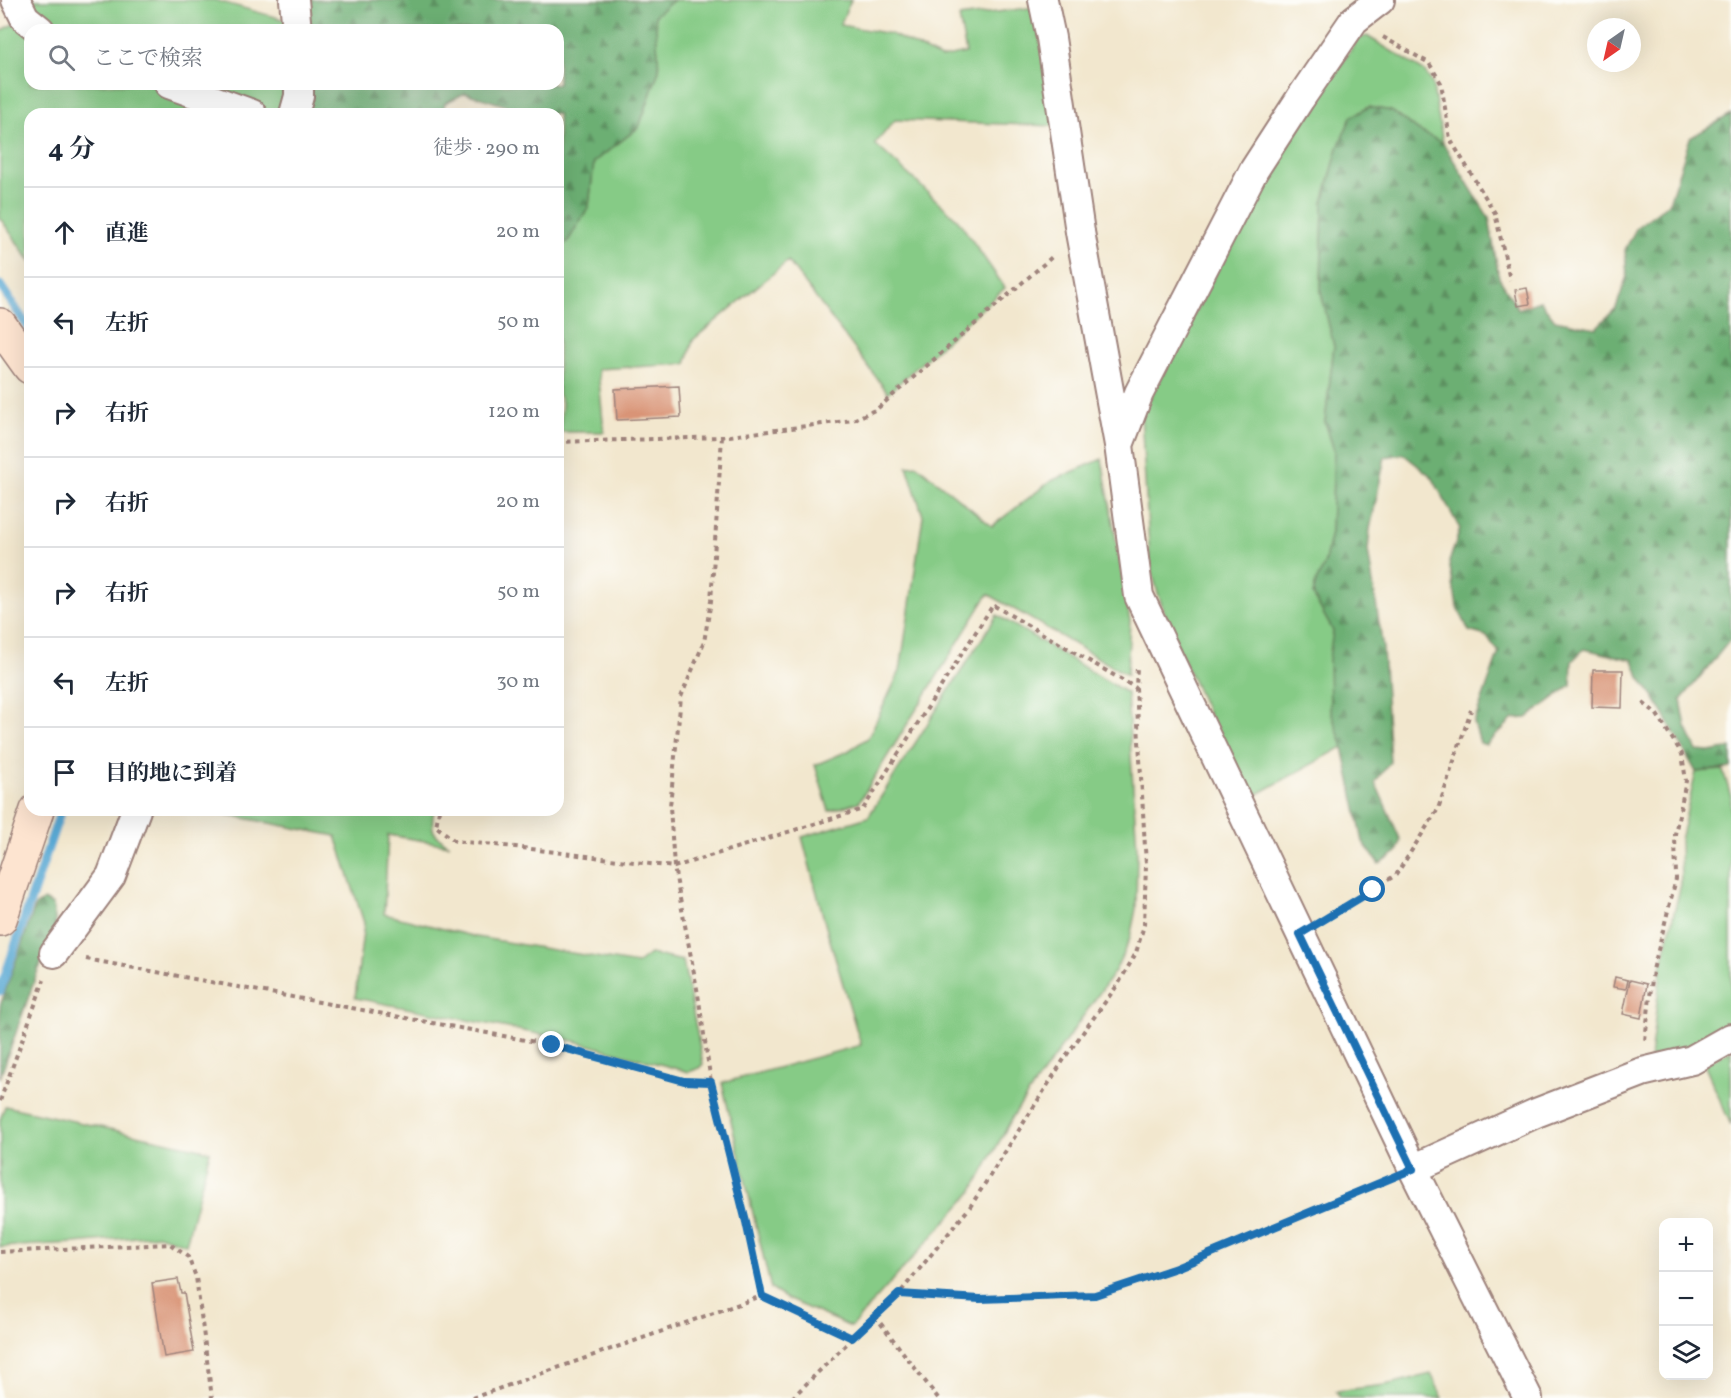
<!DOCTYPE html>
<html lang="ja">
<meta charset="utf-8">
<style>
body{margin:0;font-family:Vollkorn,"Noto Serif JP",serif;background:#f2f2f3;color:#1f2937}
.controls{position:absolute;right:18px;bottom:18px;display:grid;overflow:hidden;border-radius:12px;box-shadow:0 6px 24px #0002}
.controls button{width:54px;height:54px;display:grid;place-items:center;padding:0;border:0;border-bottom:2px solid #e0e1e3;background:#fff;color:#1f2937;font:30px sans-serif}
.compass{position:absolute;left:1587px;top:18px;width:54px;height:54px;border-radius:50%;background:#fff;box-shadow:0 6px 24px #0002;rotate:214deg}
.stop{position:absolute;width:18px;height:18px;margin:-14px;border:4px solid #1f6fb2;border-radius:50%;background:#fff}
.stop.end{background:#1f6fb2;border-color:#fff;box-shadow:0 2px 6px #0008}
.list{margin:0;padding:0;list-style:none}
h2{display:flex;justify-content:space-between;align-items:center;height:78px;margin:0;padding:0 24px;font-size:26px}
h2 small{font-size:20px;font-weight:400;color:#747a83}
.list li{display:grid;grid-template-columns:39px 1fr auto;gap:18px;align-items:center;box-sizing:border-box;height:90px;padding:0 24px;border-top:2px solid #e0e1e3}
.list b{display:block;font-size:22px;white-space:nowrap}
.list em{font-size:20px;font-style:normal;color:#747a83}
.icon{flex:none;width:33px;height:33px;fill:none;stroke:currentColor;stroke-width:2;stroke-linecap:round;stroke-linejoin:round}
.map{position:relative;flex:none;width:1731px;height:1398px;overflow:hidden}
.search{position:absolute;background:#fff;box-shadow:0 6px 24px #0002;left:24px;top:24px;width:540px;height:66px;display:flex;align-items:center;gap:15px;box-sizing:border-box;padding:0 21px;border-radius:18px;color:#747a83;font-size:22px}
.panel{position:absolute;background:#fff;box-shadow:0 6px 24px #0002;left:24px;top:108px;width:540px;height:708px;border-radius:18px}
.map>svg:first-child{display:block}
.green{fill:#86cb86;stroke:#687558;stroke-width:1.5}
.forest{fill:url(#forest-firs);stroke:#5b674f;stroke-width:1.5}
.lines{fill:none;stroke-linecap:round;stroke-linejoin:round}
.stream{stroke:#5aa9d4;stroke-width:9}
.building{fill:#d99477}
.street-casing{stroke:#9e837c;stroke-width:32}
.secondary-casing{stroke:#9e837c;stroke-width:36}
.path{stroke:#9e837c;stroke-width:4;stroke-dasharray:4.5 4.5;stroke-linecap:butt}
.street{stroke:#fff;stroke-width:28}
.secondary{stroke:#fde4d0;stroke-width:33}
.route{stroke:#1f6fb2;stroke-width:8}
</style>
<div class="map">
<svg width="1731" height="1398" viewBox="0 0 1731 1398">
<defs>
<pattern id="forest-firs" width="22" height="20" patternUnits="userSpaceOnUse" patternTransform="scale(1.5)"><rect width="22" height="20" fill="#6caf73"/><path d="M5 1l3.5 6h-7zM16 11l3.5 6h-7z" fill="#5b8e5f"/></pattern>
</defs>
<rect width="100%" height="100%" fill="#fdfcf7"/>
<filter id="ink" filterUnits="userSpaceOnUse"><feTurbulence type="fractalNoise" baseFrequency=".0167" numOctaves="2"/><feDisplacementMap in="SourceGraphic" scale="12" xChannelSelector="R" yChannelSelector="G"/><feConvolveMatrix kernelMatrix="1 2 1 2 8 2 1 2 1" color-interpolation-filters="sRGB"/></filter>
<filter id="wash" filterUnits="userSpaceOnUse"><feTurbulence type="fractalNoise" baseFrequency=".008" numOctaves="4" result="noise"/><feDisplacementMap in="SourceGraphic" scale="24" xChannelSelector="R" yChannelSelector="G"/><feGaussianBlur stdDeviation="1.35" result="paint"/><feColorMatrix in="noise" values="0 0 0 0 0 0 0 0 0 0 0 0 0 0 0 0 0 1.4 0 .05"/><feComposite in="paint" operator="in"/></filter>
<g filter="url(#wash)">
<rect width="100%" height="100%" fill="#f2e7ce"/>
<path class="green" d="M23 0H215L289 21V30H51Z
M674 0H851L840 25 891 34 941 58 966 53 959 17 1035 7 1054 126 895 120 875 144 958 220 1005 288 888 393 788 261 693 340 686 364 598 369 604 432H560L562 402 558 394V246L567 242 589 206 594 162 639 127 659 70 655 15Z
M19 20 30 32V84H153L192 97 191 114H30V261L0 218V32Z
M1367 36 1424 71 1432 82 1443 143 1419 131 1391 111 1369 107 1351 117 1338 148 1323 203 1321 292 1334 346 1325 422 1334 450 1331 532 1324 566 1316 582 1313 595 1333 631 1330 709 1343 747 1247 800C1230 762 1213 724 1196 687 1177 646 1159 606 1150 562L1141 415 1269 171 1358 39Z
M191 84H293L284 114H275Z
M1102 459 1130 621 1127 675 988 594 859 802 829 811 815 765 848 751 868 738 900 671 923 516 907 466 917 465 992 526 1051 481Z
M997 615 1127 693 1137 849 1136 909 1130 938 1115 971 1015 1113 972 1192 851 1327 787 1299 771 1289 722 1083 861 1045 826 927 802 837 868 817Z
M1723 770 1731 797V1027L1719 1038 1650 1058 1662 963 1681 884 1680 840 1696 772Z
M202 810H434C430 831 432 833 449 845L388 835 384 914 476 937 637 964 650 954 683 961 703 1064 699 1068 689 1072 574 1041 355 998 364 923 336 836Z
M1731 1050V1125L1704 1064Z
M5 1106 210 1151 186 1244 158 1235 75 1243 0 1247V1120Z
M1431 1374 1443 1398H1340L1336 1391 1385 1385Z"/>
<path class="forest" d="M305 0H674L655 15 659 70 639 127 594 162 589 206 567 243 558 246V114H534L465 93 445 103 442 114H307L306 84H558V30H305Z
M1369 107 1391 111 1419 131 1443 143 1489 218 1499 278 1518 309 1540 301 1555 320 1596 328 1616 308 1627 276 1625 250 1637 227 1669 203 1690 138 1731 114V639L1681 700 1686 727 1697 751 1710 752 1731 748V768L1696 772 1654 697 1639 676 1633 660 1584 649 1572 661 1571 685 1527 718 1513 719 1486 745 1480 743 1474 723 1499 652 1486 636 1469 631 1457 606 1449 562 1460 529 1432 477 1403 454 1385 457 1370 529 1368 550 1383 649 1390 762 1375 782 1401 841 1397 852 1379 864 1363 842 1343 747 1330 709 1329 659 1333 631 1313 595 1316 582 1324 566 1331 532 1334 450 1325 422 1334 346 1321 292 1323 203 1338 148 1351 117Z
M44 900 53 905 57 931 37 973 0 1078V1006L35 906Z"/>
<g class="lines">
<path class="stream" d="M0 285 30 330
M0 991 61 810"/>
</g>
<g id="blocks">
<path class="building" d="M1527 288 1530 304 1518 306 1515 290Z
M679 386 681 417 617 420 615 389Z
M1593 670H1623L1622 708 1592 707Z
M1615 977 1628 980 1626 989 1613 987Z
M1630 980 1647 984 1641 1018 1623 1014Z
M178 1279 181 1293H184L194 1352 164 1357 152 1283Z"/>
</g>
</g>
<g filter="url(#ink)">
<use href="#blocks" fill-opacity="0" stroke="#9e837c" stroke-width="1.5"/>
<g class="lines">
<g class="street-casing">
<path id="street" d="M16 0 25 18 40 30
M294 0 297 30
M1043 0 1051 38 1080 232 1119 445 1139 596 1413 1169 1528 1398
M169 84 252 114
M294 114 299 96V84
M1119 445 1139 393 1254 170 1300 99 1354 20 1380 0
M54 953 111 876 136 810
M1413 1169 1536 1113 1642 1072 1692 1060 1731 1038"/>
</g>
<g class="secondary-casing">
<path id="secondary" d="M0 325 30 367
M0 919 37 810"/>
</g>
<path class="path" d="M1383 37 1429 63 1441 83 1450 139 1495 213 1510 280
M722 437 711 601 704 642 681 697 670 806 674 867 698 994 711 1082 746 1222 762 1296 852 1338
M558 442 722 437 853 420 877 409 1053 256
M1643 703 1656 713 1682 754 1686 781 1675 834 1676 879 1653 970 1645 1041
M439 810 436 826 455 841 515 847 674 867 863 809 993 605 1136 688
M1327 918 1396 875 1438 809 1471 710
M86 959 552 1045 684 1081 711 1082
M0 1101 44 980
M0 1252 170 1244 188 1257 196 1277 212 1398
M900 1294 980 1299 1095 1295 1176 1267 1386 1180
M875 1316 938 1398
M472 1398 762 1296
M792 1398 875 1316 899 1294 970 1207 1068 1053 1119 983 1136 953 1144 925 1146 865 1136 688 1137 666"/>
<use href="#street" class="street"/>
<use href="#secondary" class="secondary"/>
</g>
</g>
<g class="lines" filter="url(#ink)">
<path class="route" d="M552 1045 684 1081 711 1082 746 1222 762 1296 852 1338 899 1294 980 1299 1095 1295 1176 1268 1413 1169 1300 934 1373 890"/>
</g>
</svg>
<div class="controls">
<button>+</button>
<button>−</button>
<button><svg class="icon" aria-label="layers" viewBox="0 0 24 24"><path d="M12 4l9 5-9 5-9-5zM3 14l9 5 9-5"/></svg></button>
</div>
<svg class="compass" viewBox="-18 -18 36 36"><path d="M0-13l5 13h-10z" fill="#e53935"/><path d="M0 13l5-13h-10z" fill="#747a83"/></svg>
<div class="stop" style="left:1373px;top:890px"></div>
<div class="stop end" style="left:552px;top:1045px"></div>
<div class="search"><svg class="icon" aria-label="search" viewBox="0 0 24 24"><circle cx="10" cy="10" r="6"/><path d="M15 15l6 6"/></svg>ここで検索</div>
<section class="panel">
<h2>4 分<small>徒歩 · 290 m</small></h2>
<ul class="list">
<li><svg class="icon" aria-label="ahead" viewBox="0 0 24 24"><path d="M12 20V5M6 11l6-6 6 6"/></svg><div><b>直進</b></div><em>20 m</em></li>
<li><svg class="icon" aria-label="left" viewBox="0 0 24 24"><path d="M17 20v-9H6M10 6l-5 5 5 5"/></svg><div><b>左折</b></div><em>50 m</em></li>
<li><svg class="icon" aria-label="right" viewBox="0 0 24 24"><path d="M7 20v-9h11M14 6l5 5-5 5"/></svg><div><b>右折</b></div><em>120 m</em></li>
<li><svg class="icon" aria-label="right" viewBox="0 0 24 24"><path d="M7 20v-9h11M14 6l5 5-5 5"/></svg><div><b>右折</b></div><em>20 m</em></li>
<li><svg class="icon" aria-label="right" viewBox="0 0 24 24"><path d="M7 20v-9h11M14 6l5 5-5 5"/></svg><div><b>右折</b></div><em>50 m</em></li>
<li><svg class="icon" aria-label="left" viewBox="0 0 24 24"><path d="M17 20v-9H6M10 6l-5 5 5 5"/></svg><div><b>左折</b></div><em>30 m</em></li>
<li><svg class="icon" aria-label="arrive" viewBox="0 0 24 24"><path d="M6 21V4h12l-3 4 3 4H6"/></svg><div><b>目的地に到着</b></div></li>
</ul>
</section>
</div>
